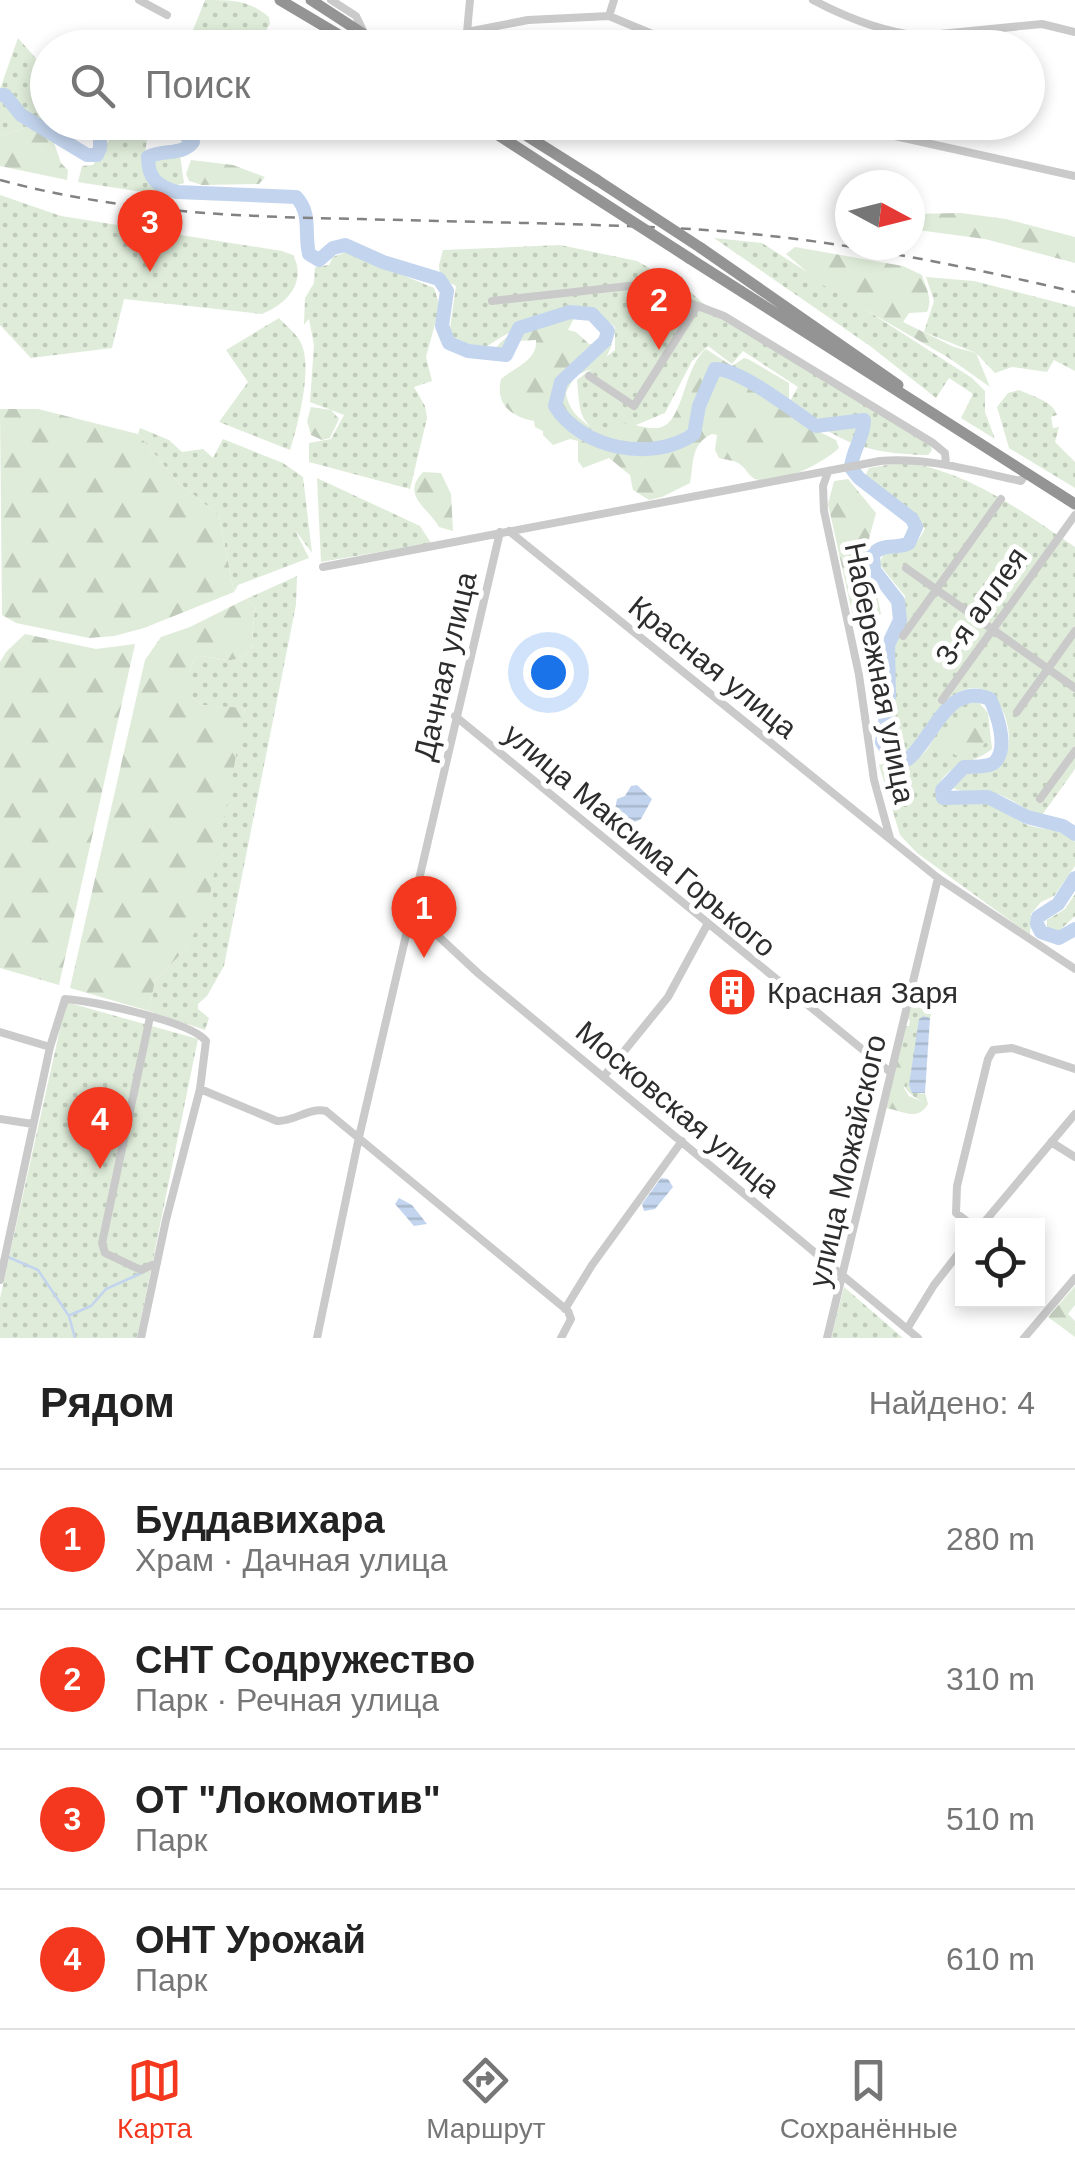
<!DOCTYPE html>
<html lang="ru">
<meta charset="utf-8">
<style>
body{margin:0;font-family:Arial,sans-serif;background:#f6f6f6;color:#222}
.controls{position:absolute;right:30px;bottom:30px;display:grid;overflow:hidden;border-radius:0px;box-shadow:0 5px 15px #0003}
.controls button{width:90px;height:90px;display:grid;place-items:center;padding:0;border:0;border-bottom:2px solid #e0e0e0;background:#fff;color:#222;font:50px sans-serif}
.compass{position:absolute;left:835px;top:170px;width:90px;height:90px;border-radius:50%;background:#fff;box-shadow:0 5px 15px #0003;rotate:97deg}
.you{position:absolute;left:548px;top:672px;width:35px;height:35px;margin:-25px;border:8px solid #fff;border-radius:50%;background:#1a73e8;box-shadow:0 0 0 15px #1a73e833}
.badge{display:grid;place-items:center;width:65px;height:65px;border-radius:50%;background:#f3381f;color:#fff;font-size:32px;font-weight:700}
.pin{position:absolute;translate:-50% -82px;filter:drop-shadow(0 2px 5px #0008)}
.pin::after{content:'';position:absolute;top:52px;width:35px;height:30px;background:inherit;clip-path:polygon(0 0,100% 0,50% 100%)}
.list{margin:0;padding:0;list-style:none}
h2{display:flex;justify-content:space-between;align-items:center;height:130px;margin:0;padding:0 40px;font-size:42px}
h2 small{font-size:32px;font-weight:400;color:#767676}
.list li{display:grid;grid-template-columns:65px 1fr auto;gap:30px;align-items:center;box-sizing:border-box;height:140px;padding:0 40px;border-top:2px solid #e0e0e0}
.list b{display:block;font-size:38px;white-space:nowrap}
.list p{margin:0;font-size:32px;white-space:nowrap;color:#767676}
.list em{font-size:32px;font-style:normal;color:#767676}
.icon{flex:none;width:55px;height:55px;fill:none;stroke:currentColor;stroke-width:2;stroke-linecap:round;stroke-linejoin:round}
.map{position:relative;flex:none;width:1075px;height:1338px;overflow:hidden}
.search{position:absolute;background:#fff;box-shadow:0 5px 15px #0003;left:30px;right:30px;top:30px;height:110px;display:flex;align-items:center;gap:25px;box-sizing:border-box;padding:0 35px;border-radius:55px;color:#767676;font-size:38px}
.sheet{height:690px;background:#fff}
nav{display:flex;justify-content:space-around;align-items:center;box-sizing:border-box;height:140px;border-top:2px solid #e0e0e0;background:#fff;font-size:28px;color:#767676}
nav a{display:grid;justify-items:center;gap:5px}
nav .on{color:#f3381f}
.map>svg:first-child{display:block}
.grass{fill:url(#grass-dots)}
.forest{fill:url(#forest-firs)}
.water{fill:url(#water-rules)}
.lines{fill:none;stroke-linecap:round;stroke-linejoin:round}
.stream{stroke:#c3d5ee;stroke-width:2.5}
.river{stroke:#c3d5ee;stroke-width:14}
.minor{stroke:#cacaca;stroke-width:8}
.highway{stroke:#949494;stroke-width:11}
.rail{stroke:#828282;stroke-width:2.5;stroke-dasharray:10 8;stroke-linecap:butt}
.highway-bridge{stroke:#949494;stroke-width:11}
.labels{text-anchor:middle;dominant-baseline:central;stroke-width:10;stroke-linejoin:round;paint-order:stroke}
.street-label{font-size:30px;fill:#2d2d2d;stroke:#fff}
.poi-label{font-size:30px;fill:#2d2d2d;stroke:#fff;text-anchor:start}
</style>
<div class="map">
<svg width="1075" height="1338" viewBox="0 0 1075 1338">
<defs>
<pattern id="grass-dots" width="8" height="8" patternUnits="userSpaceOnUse" patternTransform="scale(2.5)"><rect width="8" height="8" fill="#dfecd9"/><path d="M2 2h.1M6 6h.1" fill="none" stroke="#c0cbbb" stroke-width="1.8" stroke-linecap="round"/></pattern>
<pattern id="forest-firs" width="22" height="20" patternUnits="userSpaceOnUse" patternTransform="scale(2.5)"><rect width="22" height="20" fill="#dfecd9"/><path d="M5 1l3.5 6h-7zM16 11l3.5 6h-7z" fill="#c0cbbb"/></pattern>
<pattern id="water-rules" width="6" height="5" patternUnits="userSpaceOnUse" patternTransform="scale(2.5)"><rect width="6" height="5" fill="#c3d5ee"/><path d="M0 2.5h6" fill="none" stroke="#a8b7cc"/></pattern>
</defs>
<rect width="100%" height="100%" fill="#fff"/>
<path class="grass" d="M205 0C234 0 248 0 269 17L270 24 256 47H215L193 30Z
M18 38 47 71 46 124 31 119 0 89Z
M0 101H3L29 126 0 137Z
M140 125 148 132 143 168 155 188V194L78 182 82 166 93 165C108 143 111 126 140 125Z
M180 155 184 183C168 190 150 181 152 161L159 157Z
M0 195 61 216 282 251 293 255C307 281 288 304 262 314L124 299 112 348 31 358 0 325Z
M714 238 762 243 972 378 985 391V412L995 439 961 418 973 394 949 378 936 398 870 346Z
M560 245 637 261 688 290 720 318 929 440 932 450 928 455C867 454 835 443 790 401L798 387 743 351 732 364 708 346 692 361 665 413 607 437C577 423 580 409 577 380L615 350V327C572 291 521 325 481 350L449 335 456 286 440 278 439 265 443 250Z
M346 252 434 288 440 306 426 357 432 381 414 387 425 406 427 418 410 489 309 462V443L331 439 344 415 310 402 314 345 309 319 304 324 305 298 314 283 315 267 329 265 333 257Z
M926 277 974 281 1075 307V371L1054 360 1047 372 1012 367 995 373 976 353 924 332 934 301Z
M279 318C285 325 297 334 301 343 313 368 298 425 290 450L219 422 248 382 226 350Z
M1019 390C1032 396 1053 401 1057 415L1051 417 1053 428 1059 427 1055 442 1075 462V488L1009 448 997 407 1008 393Z
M140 428 169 440 182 452 203 449 213 458 223 439 283 463 303 477 312 553 295 530 309 558 238 585 234 592 219 516 177 481 138 434Z
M905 462C971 473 1020 510 1075 547V769L1040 818C1025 809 1007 795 989 792 974 790 964 795 950 786L969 770 995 767C1000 761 1006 756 1008 748 1014 721 993 674 959 692 937 704 924 731 909 751L892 748 888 732 893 647 903 621 905 596 879 564 884 553C908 555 914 548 925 529L907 509 865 476 869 468Z
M317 478 420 526 431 543 321 562Z
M297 576 296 605 224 966 207 996 198 1004V1009L209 1018 205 1030 149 1011 155 980 187 948 245 709 202 705 189 695V673L194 658C219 652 226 670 251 651L255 606 246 599Z
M975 698 988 713 992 749C972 765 947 762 936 790 946 813 969 795 987 802 1002 809 1015 821 1031 826 1049 831 1061 827 1075 842V866L1054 896 1041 902 1031 914 1030 935 917 853 900 835 879 765C892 759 904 769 917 759 945 739 928 712 975 698Z
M1075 894V916L1060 930H1047V920L1065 909Z
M66 1002 198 1039 137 1338H0V1298Z
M911 1003 931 1014 930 1018 924 1016C910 1043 916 1066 921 1094L925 1093 928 1104C890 1089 897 1060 905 1026H909L910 1020 907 1019Z
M844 1287 903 1338H831Z"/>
<path class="forest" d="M29 126 53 140 61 163 68 170 67 180 0 166V137Z
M191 160 233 165 265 177 259 184 202 185 189 181 186 174Z
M961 213 1006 219 1075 237V263L985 239 910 229V214Z
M795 247 903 266 922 275C926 288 933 299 927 312L909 313 903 322 954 347 976 353 990 387 949 358 821 284 786 254Z
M572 314 574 318 568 330 576 332 589 344H612L604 363 575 376 566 392C568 414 588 427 607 435L618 423C631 422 643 429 658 428 684 425 683 367 706 349L732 366 744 358 748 359 789 383V413L799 422 836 440 839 448C824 463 781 484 759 480 749 478 748 471 741 465 735 460 726 460 719 458L715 450 717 435 712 434C690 444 694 464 690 483L662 497 649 500 633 490 630 475 609 458 583 468 578 461V441L570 439 553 445 543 435V431L535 427 534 421C511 417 495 404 501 379 515 367 538 360 536 340L518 341 504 361 491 360C497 328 547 323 572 314Z
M311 407 331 410 339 419 330 438 322 440 311 435 307 421Z
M0 409H38L138 434 177 481 219 516 234 592 144 628 114 636 89 638 16 623 2 615Z
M423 472 441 473 451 494 453 531 439 527C429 508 400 496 423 472Z
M848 479 876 513 865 553 866 579 877 593 881 614 870 620 854 621 828 504 834 481Z
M246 599 255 606 251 651C226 670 220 652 194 658L189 673V695L202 705 245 708 208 905 187 948 155 980 149 1011 70 988 145 660 161 637 190 627Z
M25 634 96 649 135 644 59 985 0 968V662L6 652Z
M955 717C970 717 982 725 987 740L981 749 957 756 940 745 939 740Z
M902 1055 909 1059 904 1088 909 1096 928 1104C917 1122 904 1111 886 1108L898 1058Z
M1075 1286V1305L1068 1314 1075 1321V1337L1048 1317Z"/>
<path class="water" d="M637 785 652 799 641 819 624 827 614 815 617 799 625 796 631 786Z
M924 1016 930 1018 925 1093H912L909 1085 919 1019Z
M661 1178 668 1179 673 1187 655 1209 644 1211 642 1204Z
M399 1198 412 1205 427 1224 414 1226 395 1204Z"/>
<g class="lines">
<path class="stream" d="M8 1257 38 1270 69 1316 75 1338
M70 1315 91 1306 106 1289 144 1272"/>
<path class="river" d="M0 95H5L21 115 87 155H97L100 148V131L115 122
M155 122 183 133 193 142C182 156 163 149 148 157 148 179 157 186 177 192L296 197C312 213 304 234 309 254L319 260 333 248 345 245 383 262 439 279 447 291 442 326 449 343 468 351 506 355 519 328 570 312 592 314 608 331 605 341 561 382 555 406C582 449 652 463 694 434L699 406 715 369C741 369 793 411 816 426L864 420C864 438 852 450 851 468L859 478 912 519 916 527 909 543C896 550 885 542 873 554L874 570 898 601 900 620 888 645 889 695 882 742C888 754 895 758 908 759 933 739 947 681 990 699 997 714 1009 747 995 762 988 768 973 766 964 767L942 790 943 798 988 797 1027 817 1063 826 1075 834
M1075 878 1058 904 1038 917 1037 924 1041 932 1059 938 1075 929"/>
<path class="minor" d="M139 0 167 15
M331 0 356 16 365 35
M813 0C845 17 884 32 920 36L1042 24 1075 32
M609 16 614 0
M467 32 470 0
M416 48 467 32 528 20 609 16 686 48
M813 122 895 136 1075 176
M492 301 638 285 648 287 724 316 933 443 945 453 946 464
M589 376 634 406 697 306
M828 472 823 486 824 511 859 675 874 780 890 838
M509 531 938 878 1075 969
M323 567 880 461C929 457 973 471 1021 481L1027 472
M906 568 1075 688
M903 636 1001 499
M942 700 1075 515
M1017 712 1075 631
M455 716 890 1072
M1040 799 1075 751
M410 916 424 923 479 974 918 1338
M150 1017 102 1243 105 1253 141 1270 157 1263
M0 1032 50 1047
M604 1076 668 997 707 925
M200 1089 277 1121C294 1122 309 1107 326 1111L568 1311 571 1319 561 1338
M0 1119 33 1124
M1051 1142 1075 1157
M973 1226 956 1213 957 1186 988 1059 993 1050 1012 1048 1075 1069
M981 1226 1075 1114
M0 1280 50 1047 65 999C93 1001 190 1021 206 1041L200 1089 166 1220 141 1338
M565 1309 592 1265 682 1141
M907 1329 934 1285 962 1249
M317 1338 359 1137 500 532
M827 1338 938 878
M1024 1338 1075 1278"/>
<path class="highway" d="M280 0 361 48
M311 0 385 48
M478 122 574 184
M505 122 597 180
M701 248 898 385
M689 258 1075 504"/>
<path class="rail" d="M0 180C118 212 239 217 361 219 464 222 568 223 671 228 807 234 943 261 1075 292"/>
<path class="highway-bridge" d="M597 180 701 248
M574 184 689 258"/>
</g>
<defs>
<g id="building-disc" transform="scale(2.5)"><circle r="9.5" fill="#f3381f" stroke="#fff"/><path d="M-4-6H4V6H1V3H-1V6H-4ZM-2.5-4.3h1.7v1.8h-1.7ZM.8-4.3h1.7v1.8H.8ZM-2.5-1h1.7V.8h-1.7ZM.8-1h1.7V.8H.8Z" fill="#fff"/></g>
</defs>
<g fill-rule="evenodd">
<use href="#building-disc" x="732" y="992"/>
</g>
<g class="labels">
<g class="street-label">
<text transform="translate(981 606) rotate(-55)">3-я аллея</text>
<text transform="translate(445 666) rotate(-77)">Дачная улица</text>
<text transform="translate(713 667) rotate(39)">Красная улица</text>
<text transform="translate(880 673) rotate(79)">Набережная улица</text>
<text transform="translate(640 840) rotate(40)">улица Максима Горького</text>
<text transform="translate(678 1109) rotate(40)">Московская улица</text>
<text transform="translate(847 1161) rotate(-77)">улица Можайского</text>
</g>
<g class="poi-label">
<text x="767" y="992">Красная Заря</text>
</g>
</g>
</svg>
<div class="controls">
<button><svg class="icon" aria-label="locate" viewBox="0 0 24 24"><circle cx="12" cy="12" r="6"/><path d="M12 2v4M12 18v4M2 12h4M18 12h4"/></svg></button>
</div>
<svg class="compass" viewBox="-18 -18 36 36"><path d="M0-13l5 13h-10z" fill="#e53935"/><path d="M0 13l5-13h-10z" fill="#767676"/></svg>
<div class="you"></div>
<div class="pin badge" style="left:424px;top:958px">1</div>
<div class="pin badge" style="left:659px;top:350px">2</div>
<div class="pin badge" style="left:150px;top:272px">3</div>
<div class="pin badge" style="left:100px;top:1169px">4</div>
<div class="search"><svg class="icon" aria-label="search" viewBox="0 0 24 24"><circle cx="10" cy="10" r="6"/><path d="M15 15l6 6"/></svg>Поиск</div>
</div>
<section class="sheet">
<h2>Рядом<small>Найдено: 4</small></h2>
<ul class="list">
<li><span class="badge">1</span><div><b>Буддавихара</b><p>Храм · Дачная улица</p></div><em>280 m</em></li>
<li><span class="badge">2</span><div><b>СНТ Содружество</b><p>Парк · Речная улица</p></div><em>310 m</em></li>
<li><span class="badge">3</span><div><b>ОТ &quot;Локомотив&quot;</b><p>Парк</p></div><em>510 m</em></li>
<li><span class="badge">4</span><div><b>ОНТ Урожай</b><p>Парк</p></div><em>610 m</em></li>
</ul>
</section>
<nav>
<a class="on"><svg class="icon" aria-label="map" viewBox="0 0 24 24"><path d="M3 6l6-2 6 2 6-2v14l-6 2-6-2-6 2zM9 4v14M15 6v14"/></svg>Карта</a>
<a><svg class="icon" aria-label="directions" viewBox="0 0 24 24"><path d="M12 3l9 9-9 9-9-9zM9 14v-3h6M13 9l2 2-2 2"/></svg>Маршрут</a>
<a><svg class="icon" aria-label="saved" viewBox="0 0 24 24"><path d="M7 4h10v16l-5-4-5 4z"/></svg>Сохранённые</a>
</nav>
